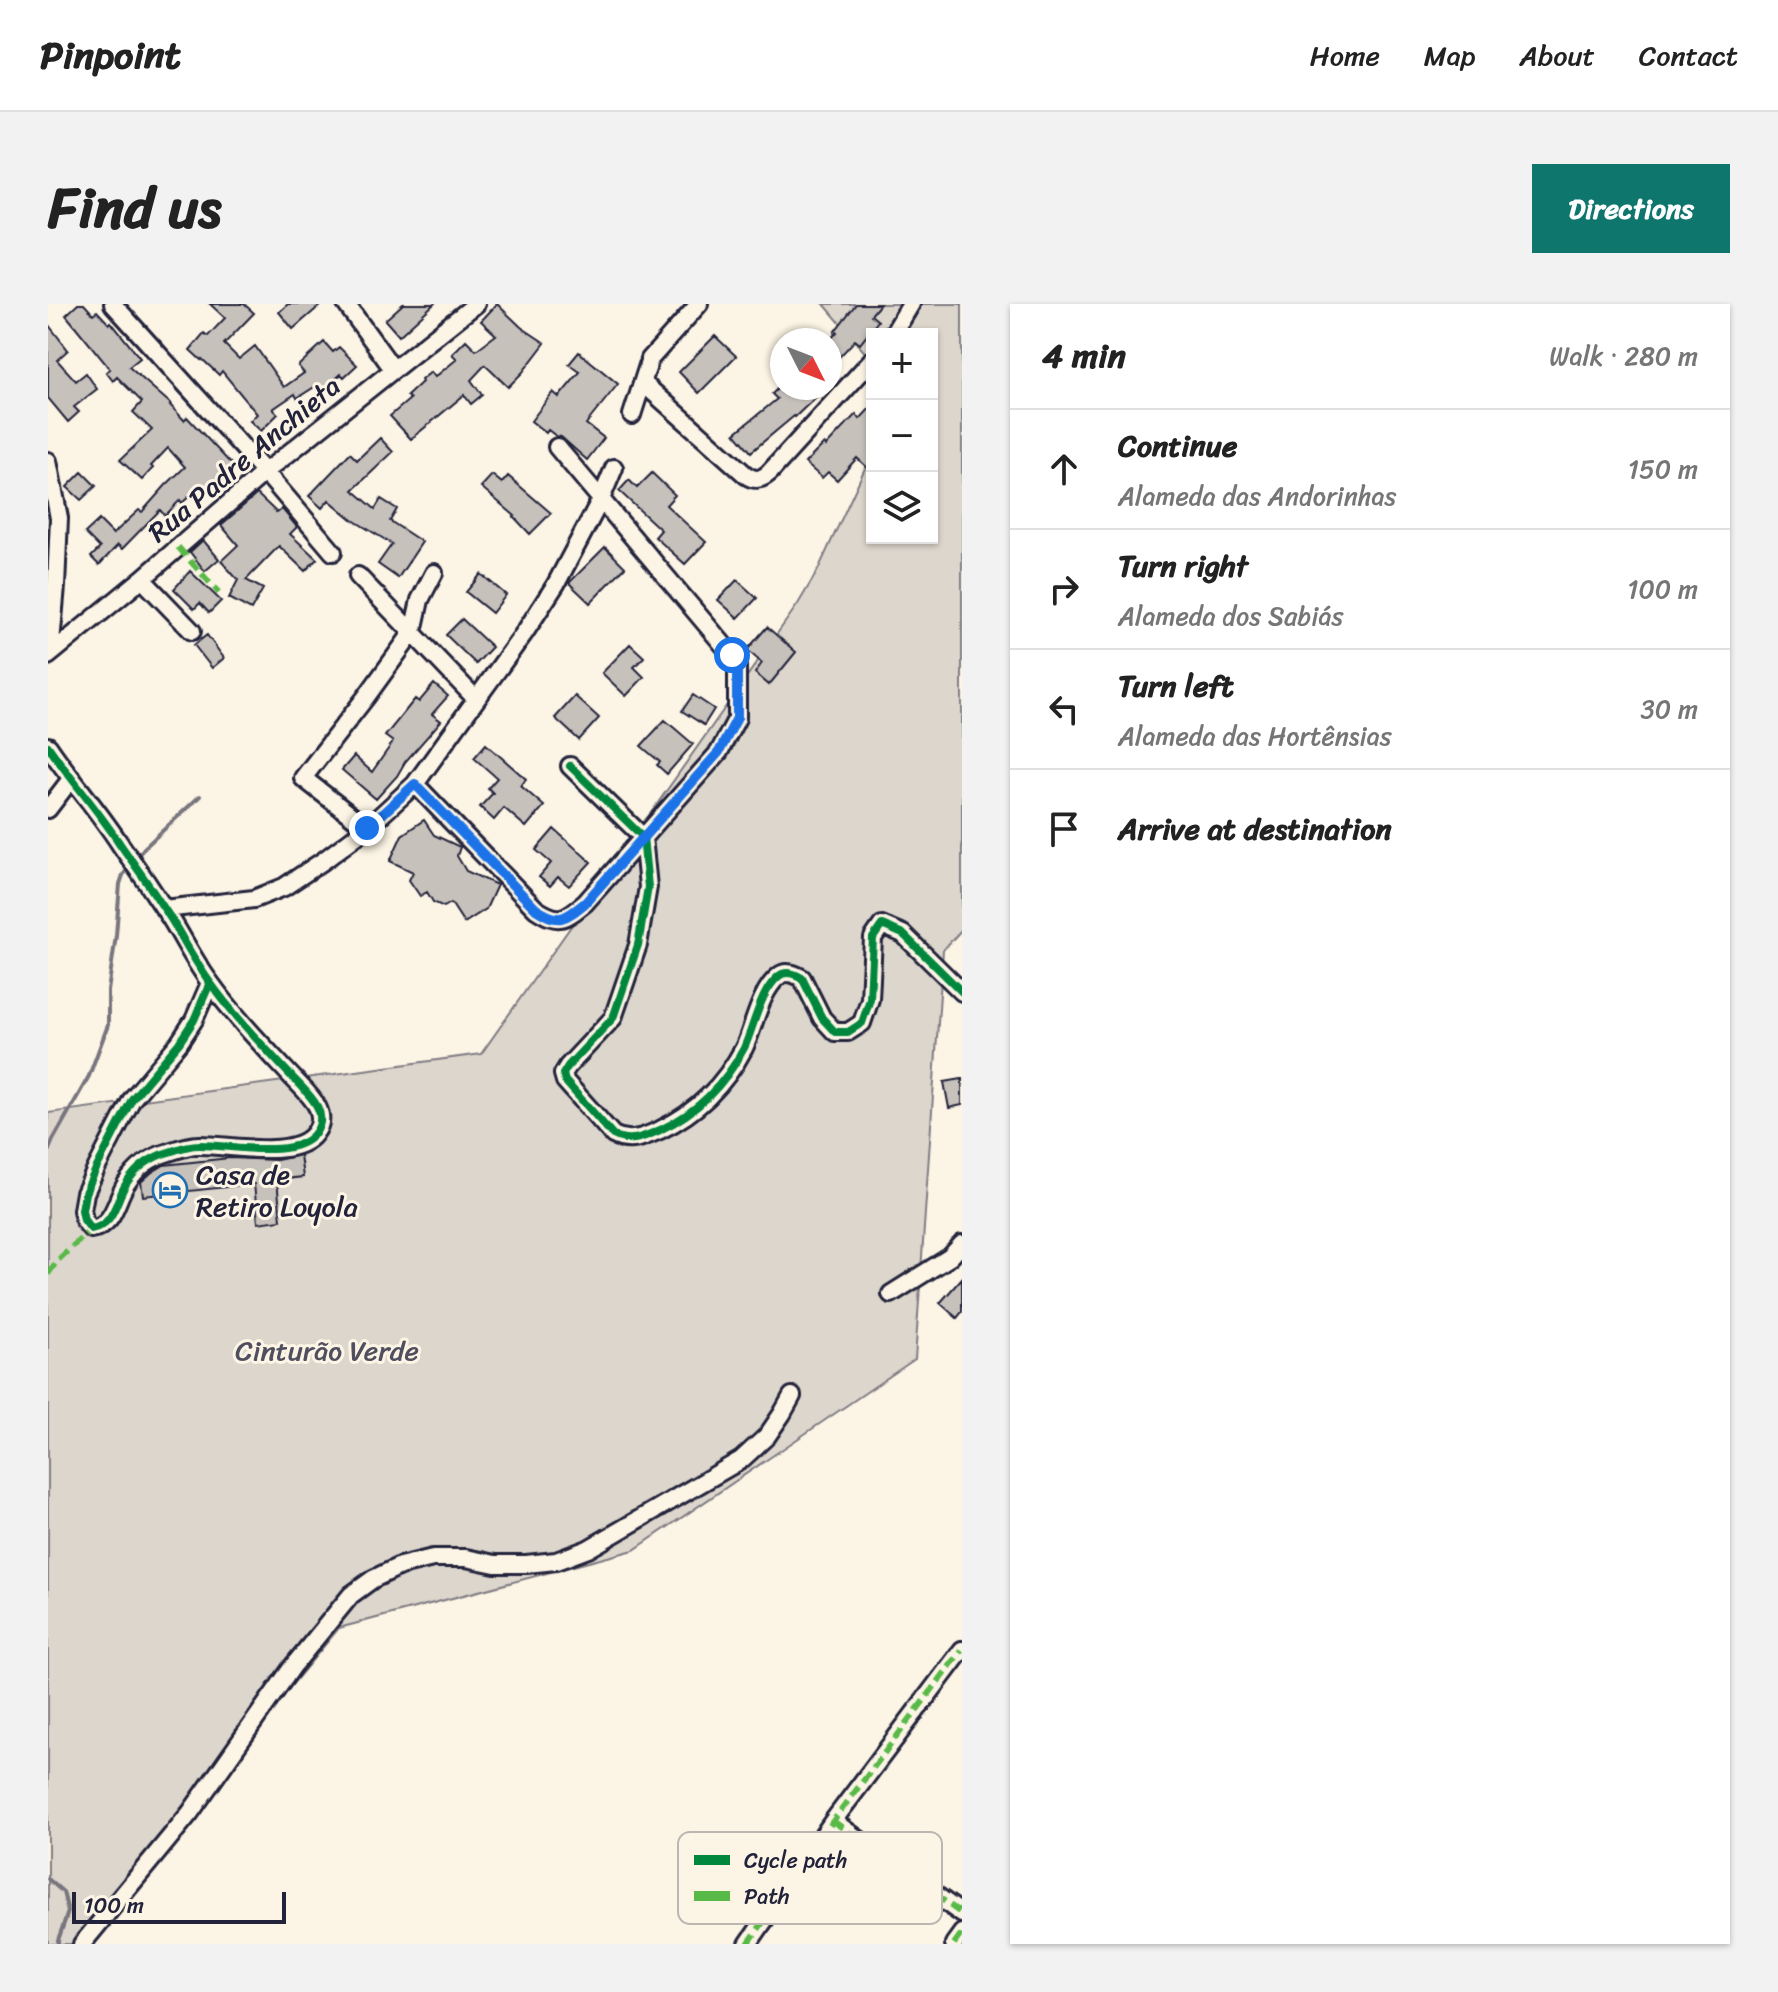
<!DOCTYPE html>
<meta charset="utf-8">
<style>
body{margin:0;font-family:Sriracha,sans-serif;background:#f2f2f2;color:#222}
.controls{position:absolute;right:24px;top:24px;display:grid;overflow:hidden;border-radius:0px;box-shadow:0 2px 6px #0004}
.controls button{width:72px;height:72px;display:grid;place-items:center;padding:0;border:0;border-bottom:2px solid #e0e0e0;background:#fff;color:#222;font:40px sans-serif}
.compass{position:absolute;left:722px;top:24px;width:72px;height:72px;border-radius:50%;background:#fff;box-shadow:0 2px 6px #0004;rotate:132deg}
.scale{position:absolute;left:24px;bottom:20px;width:214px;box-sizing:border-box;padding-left:8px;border:4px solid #22223b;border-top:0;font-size:22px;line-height:28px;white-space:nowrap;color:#22223b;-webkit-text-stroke:6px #fcf5e5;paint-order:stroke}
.stop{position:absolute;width:24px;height:24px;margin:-18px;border:6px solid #1a73e8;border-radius:50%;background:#fff}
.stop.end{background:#1a73e8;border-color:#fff;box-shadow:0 2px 8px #0008}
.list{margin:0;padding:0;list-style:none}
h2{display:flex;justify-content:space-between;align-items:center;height:104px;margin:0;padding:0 32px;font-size:34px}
h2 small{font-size:26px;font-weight:400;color:#767676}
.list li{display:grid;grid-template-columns:52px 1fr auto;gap:24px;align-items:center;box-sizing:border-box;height:120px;padding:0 32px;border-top:2px solid #e0e0e0}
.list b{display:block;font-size:30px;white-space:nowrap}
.list p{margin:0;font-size:26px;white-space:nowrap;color:#767676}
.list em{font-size:26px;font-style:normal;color:#767676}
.icon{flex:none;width:44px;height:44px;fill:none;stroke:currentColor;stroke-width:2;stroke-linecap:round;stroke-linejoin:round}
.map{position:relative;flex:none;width:914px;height:1640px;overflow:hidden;border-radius:0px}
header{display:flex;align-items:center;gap:48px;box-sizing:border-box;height:112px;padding:0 40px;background:#fff;border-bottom:2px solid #e0e0e0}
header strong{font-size:38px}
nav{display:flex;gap:44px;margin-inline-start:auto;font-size:28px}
.intro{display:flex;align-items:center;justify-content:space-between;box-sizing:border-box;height:192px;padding:0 48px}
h1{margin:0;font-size:56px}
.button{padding:20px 36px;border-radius:0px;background:#0f766e;color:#fff;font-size:28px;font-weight:700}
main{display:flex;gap:48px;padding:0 48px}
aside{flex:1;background:#fff;border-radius:0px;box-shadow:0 2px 6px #0004}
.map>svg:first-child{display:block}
.green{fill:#dcd6cc;stroke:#7f7c84;stroke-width:2}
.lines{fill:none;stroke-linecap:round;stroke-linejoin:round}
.stream{stroke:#78757e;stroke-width:4}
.building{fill:#c6c1bb;stroke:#22223b;stroke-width:2}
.minor-casing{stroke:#22223b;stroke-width:22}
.minor{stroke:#fcf5e5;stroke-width:16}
.quiet{stroke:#58b947;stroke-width:6;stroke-dasharray:12 6;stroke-linecap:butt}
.cycleway-casing{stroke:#fcf5e5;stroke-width:13}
.cycleway{stroke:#00873e;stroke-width:8}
.route{stroke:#1a73e8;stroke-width:10}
.labels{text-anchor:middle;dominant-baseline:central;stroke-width:6;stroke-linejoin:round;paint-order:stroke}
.street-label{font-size:28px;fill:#22223b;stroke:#fcf5e5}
.poi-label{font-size:28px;fill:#22223b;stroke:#fcf5e5;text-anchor:start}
.park-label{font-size:28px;fill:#504f5f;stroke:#fcf5e5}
.key{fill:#fcf5e5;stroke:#bbb6b2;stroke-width:2}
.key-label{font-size:22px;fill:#22223b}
</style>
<header>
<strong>Pinpoint</strong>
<nav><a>Home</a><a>Map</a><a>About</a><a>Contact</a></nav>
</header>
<div class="intro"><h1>Find us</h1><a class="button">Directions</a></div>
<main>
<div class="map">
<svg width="914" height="1640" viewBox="0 0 914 1640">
<rect width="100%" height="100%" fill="#fcf5e5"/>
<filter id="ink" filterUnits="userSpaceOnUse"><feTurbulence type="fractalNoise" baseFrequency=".0125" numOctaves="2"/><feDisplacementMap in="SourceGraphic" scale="16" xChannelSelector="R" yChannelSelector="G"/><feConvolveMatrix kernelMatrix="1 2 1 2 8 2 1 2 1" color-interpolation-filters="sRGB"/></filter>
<g filter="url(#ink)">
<path class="green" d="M776 0H914V625L895 646 867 1055 586 1246 291 1324 29 1640H0V809L433 750 750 300 769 268 824 149V234H884V30H824V57Z"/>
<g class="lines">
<path class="stream" d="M88 554 96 544 152 492
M0 848 5 836 41 772 60 721V687L68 631 72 580 75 571 83 561
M0 1575 15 1588 20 1608 10 1636V1640"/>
</g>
<path class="building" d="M30 0H36L45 10 49 7 61 20 63 18 92 54 81 63 123 100 122 101 136 116 139 113 185 162 149 195 144 190 134 199 132 196 117 212 112 206 74 245 70 241 51 261 43 253 52 244 37 229 51 216 65 230 91 206 94 208 118 181 137 163 120 144 103 162 105 164 94 176 72 156 104 126 85 108 94 98 69 73 65 77 58 68 62 65 18 11Z
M162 0H196L206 9 176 40 191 55 207 42 236 83 256 69 250 62 276 38 285 48 291 43 309 61 296 73 293 70 274 88 268 82 249 94 247 90 225 105 230 110 213 127 202 117 209 110 174 67 171 71 154 55 153 56 142 46 156 29 160 32 177 14Z
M240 0H274L245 25 231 8Z
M355 0H386L351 32 337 16Z
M449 0 473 23 497 39 474 69 460 83 437 61 423 76 434 91 423 100 416 91 363 135 342 112 362 95 359 92 374 78 373 76 383 68 387 73 409 55 404 50 418 36 428 46 448 31 433 17Z
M808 0H832L823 11 830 17 812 40 807 36 782 63V36L789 28 787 27Z
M0 20 20 46 9 56 28 77 38 69 49 85 26 103 31 108 20 118 0 94Z
M667 32 688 52 651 89 631 68Z
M531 48 570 80 538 120 556 134 539 156 513 133 508 132 500 126 498 129 483 117 505 88 511 93 532 68 521 60Z
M730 84H761L769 92 747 113 746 112 703 148 687 129 729 95 724 90Z
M824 102V168L809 154 789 176 780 168 774 174 757 159 776 140 778 142 808 110 812 115Z
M332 134 345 148 305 186 327 205 333 195 349 205 342 217 374 238 350 274 330 260 344 240 305 216 281 196 274 204 261 192 302 149 309 156Z
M34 168 48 182 33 196 19 183Z
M604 169 627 191 618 201 658 238 637 260 607 233 613 226 571 187 581 176 589 184Z
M444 171 454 179 460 172 503 209 482 230 466 213 467 212 433 183Z
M209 190 229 209 234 205 249 223 242 230 269 255 257 267 231 242 198 276 215 285 203 306 181 294 190 276 173 257 190 241 173 221Z
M155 236 171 255 157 267 142 248Z
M557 243 577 263 542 299 521 279Z
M142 267 173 297 161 309 152 299 146 305 126 285Z
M433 270 458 291 444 309 418 288Z
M689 276 709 294 690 314 670 296Z
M414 315 444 343 428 360 398 331Z
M719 323 748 348 721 381 707 369 714 359 699 346Z
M159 331 176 354 164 364 146 341Z
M582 340 596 353 586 363 596 373 578 392 554 369Z
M386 380 400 392 384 410 393 417 357 458 349 472 328 495 294 466 306 452 324 468 345 438 337 432 367 395 371 398Z
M645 391 666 405 656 421 634 407Z
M527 392 551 414 531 436 507 414Z
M617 416 645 440 619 470 609 461 612 458 593 442Z
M438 440 478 475 473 482 496 502 478 523 456 504 446 516 432 503 445 489 440 484 449 474 426 454Z
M376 516 386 531 412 543 409 552 418 567 449 581 438 605 416 619 403 599 396 603 385 598 379 588 372 592 361 576 365 568 342 557 354 531Z
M506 525 543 558 521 582 510 573 502 582 491 573 503 559 488 546Z
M914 775V801L901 804 896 778Z
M252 851 255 873 229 876 233 916 210 919 206 880 95 892 93 878 103 869 116 861 182 854 229 856Z
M914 974V1008L909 1014 892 999Z"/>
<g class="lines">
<g class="minor-casing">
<path id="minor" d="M65 0 217 168 285 248
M298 0 345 65
M845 30 863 0
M595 79 698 171C707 177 713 176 721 169L824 56
M584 111 602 55 651 0
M0 157 11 214 8 282 2 350
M310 272 428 395
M94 275 144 327
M0 352 94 275 217 168 428 0
M0 442C23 476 50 506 72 540 90 565 107 590 123 615 136 636 147 658 161 677 186 712 216 743 245 774 259 789 283 808 267 829 247 857 180 840 150 841 141 841 130 845 121 848 103 853 88 864 78 880 67 897 67 921 43 925L36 916 34 906 37 889 49 863 84 795 131 739 146 716 162 679
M522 462 595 533 600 583 590 641 565 714 520 762 515 770 517 777 565 831C582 840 596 833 612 826 648 809 677 780 696 744 706 723 712 687 731 672 738 666 747 670 754 674L774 714 787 728H800L814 719 822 695 825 634 834 621 855 630 914 688
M367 480 488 605C511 620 516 616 537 599L671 448 689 414V363L684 351 509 143
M0 505 23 475
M319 524 255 474 318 393 365 328 372 296 386 269
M116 605 206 595 236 583 275 557 319 524 367 480 477 328 508 280 553 195 566 164
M843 990 902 953 914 940
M785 1517 914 1610
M34 1640 142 1509 245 1362 303 1291 325 1275 352 1262 385 1254H418L447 1260H478L508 1257 540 1245 693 1156 719 1132 734 1110 744 1092
M700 1640 785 1517 914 1346
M906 1640 914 1629"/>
</g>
<use href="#minor" class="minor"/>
<path class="quiet" d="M130 243 171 289
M0 970 9 957 43 925
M785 1517 914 1610
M700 1640 785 1517 914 1346
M906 1640 914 1629"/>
<g class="cycleway-casing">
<path id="cycleway" d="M0 442C23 476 50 506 72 540 90 565 107 590 123 615 136 636 147 658 161 677 186 712 216 743 245 774 259 789 283 808 267 829 247 857 180 840 150 841 141 841 130 845 121 848 103 853 88 864 78 880 67 897 67 921 43 925L36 916 34 906 37 889 49 863 84 795 131 739 146 716 162 679
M522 462 595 533 600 583 590 641 565 714 520 762 515 770 517 777 565 831C582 840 596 833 612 826 648 809 677 780 696 744 706 723 712 687 731 672 738 666 747 670 754 674L774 714 787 728H800L814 719 822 695 825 634 834 621 855 630 914 688"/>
</g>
<use href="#cycleway" class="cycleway"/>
</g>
</g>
<g class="lines" filter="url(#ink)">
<path class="route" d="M319 524 367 480 488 605C511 620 516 616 537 599L671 448 689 414V363L684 351"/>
</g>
<defs>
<g id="hotel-ring" transform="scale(1.8)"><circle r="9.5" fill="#fcf5e5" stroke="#1f6fb2" stroke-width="1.5"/><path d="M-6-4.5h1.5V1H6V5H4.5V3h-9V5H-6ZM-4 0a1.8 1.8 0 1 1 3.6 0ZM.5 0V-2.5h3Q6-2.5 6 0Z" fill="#1f6fb2"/></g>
</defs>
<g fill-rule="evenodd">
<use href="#hotel-ring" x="122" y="886"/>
</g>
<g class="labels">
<g class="street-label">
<text transform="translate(196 155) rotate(-40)">Rua Padre Anchieta</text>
</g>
<g class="poi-label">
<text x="148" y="870">Casa de<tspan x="148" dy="32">Retiro Loyola</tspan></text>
</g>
<g class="park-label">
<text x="279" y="1046">Cinturão Verde</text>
</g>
</g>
<rect x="630" y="1528" width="264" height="92" rx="12" class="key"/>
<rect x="646" y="1551" width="36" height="10" fill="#00873e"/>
<rect x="646" y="1587" width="36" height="10" fill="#58b947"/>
<g class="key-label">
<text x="696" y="1564">Cycle path</text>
<text x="696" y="1600">Path</text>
</g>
</svg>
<div class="controls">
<button>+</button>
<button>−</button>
<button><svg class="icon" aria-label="layers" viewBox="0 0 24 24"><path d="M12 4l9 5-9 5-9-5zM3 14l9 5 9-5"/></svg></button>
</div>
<svg class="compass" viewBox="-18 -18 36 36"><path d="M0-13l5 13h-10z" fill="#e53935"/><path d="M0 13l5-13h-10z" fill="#767676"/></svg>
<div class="scale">100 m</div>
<div class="stop" style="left:684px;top:351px"></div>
<div class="stop end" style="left:319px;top:524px"></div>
</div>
<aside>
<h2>4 min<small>Walk · 280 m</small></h2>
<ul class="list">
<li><svg class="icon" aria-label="ahead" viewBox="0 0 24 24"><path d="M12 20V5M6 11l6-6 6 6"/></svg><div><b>Continue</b><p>Alameda das Andorinhas</p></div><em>150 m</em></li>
<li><svg class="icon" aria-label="right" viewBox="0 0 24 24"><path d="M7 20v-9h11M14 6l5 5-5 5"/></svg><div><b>Turn right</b><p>Alameda dos Sabiás</p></div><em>100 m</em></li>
<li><svg class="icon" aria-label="left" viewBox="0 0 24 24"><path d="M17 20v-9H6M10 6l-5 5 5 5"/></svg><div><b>Turn left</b><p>Alameda das Hortênsias</p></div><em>30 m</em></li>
<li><svg class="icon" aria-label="arrive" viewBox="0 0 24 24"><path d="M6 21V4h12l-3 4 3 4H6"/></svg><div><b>Arrive at destination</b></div></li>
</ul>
</aside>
</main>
